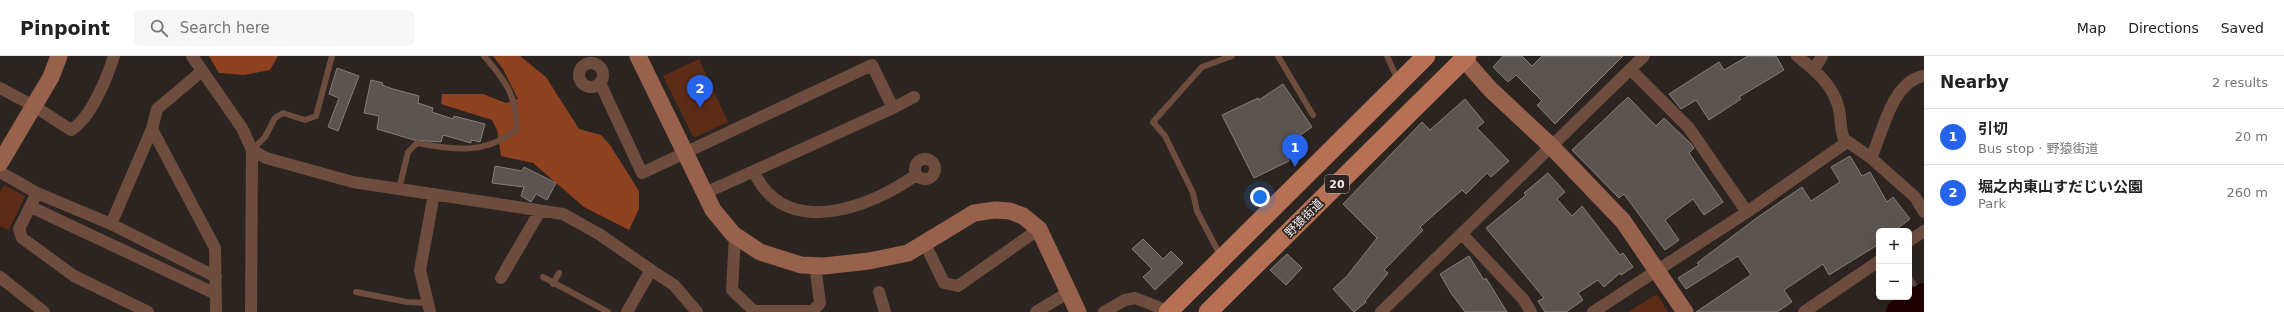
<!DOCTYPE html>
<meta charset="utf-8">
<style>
body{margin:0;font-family:"DejaVu Sans","Noto Sans JP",sans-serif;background:#f6f6f6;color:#222}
.controls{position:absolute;right:12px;bottom:12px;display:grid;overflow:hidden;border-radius:6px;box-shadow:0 4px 16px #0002}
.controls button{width:36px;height:36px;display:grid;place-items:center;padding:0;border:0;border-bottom:1px solid #e0e0e0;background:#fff;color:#222;font:20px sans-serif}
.you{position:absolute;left:1260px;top:141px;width:14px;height:14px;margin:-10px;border:3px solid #fff;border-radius:50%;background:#1a73e8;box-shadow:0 0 0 6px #1a73e833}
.badge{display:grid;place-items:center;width:26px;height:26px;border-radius:50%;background:#2563eb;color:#fff;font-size:13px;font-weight:700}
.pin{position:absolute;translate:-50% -33px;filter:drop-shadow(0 1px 2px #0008)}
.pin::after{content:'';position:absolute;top:21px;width:14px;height:12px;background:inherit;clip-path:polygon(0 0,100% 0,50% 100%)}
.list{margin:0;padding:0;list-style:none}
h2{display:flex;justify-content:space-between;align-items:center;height:52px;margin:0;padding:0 16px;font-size:17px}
h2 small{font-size:13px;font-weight:400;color:#767676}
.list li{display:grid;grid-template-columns:26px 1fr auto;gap:12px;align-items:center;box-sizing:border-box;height:56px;padding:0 16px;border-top:1px solid #e0e0e0}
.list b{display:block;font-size:15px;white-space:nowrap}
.list p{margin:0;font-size:13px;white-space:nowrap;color:#767676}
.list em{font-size:13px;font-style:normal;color:#767676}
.icon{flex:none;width:22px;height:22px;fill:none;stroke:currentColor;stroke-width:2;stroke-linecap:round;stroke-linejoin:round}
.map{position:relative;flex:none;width:1924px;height:256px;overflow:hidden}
header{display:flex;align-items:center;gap:24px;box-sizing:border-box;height:56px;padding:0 20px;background:#fff;border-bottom:1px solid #e0e0e0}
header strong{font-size:19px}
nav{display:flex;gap:22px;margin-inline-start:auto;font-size:14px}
.search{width:280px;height:36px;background:#f6f6f6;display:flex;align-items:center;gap:10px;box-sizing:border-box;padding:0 14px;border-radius:6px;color:#767676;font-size:15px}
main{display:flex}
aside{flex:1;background:#fff}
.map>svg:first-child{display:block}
.green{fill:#5d2c17}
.forest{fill:#8e421f}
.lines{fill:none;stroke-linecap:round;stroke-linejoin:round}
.stream{stroke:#5f4746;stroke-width:4.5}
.river{stroke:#210000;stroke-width:26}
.building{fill:#5c5451;stroke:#867e7a}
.lane{stroke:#6e4d3f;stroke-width:6}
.street{stroke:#6e4d3f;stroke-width:12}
.secondary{stroke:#97614b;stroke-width:17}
.primary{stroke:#b67154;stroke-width:19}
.labels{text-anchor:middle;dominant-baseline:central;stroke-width:3.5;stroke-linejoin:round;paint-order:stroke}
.shield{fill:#2b2421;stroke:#b6b1ae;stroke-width:1}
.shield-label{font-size:11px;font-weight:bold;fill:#f1edeb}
.street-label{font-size:12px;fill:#f1edeb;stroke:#2b2421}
</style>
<header>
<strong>Pinpoint</strong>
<div class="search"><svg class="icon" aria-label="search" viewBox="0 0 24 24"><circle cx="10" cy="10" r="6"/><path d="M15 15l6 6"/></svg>Search here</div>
<nav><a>Map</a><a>Directions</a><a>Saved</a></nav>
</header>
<main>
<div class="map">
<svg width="1924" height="256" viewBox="0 0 1924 256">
<rect width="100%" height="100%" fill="#2b2421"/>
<path class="green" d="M699 3 728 66 696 81 693 80 663 20Z
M4 129 25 140 9 174 0 170V136Z
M1657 238 1668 256H1628Z"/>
<path class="forest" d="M209 0H278L270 14 244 19 219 17Z
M493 0H520L546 21 579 73 601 79 610 89 639 135V153L629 174 584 151 533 107 501 100 497 74 492 64 441 48 442 38H483L506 47 518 43 503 13Z"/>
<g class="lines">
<path class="stream" d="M1909 220 1923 241"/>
<path class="river" d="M1899 256 1924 240"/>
</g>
<path class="building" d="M1503 0H1522L1532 10 1542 0H1623L1555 68 1537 49 1542 45 1516 19 1508 26 1493 11Z
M1748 0H1776L1784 14 1739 41 1741 43 1709 64 1696 44 1681 53 1669 38 1719 6 1724 14Z
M337 12 359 20 338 75 328 71 339 42 329 38Z
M371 24 383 27 382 29 393 33 419 40 418 47 433 52 432 56 453 63 454 60 485 68 480 86 471 84V87L443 79 441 86 414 84 377 73 379 60 364 57Z
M1283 28 1312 71 1283 91 1289 105 1254 122 1222 59 1258 42 1259 44Z
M1628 41 1656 70 1664 62 1691 88 1694 92 1689 97 1723 146 1704 159 1693 143 1665 164 1679 184 1665 194 1624 138 1619 142 1572 94Z
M1465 43 1484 66 1477 72 1509 105 1491 121 1487 117 1466 138 1462 134 1420 171 1423 174 1384 214 1388 217 1365 245 1366 246 1354 256 1333 233 1347 220 1377 182 1343 148 1422 66 1430 74Z
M1850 100 1862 120 1870 116 1887 146 1893 141 1910 163 1894 175H1879V188L1829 219 1823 208 1784 234 1792 246 1777 256H1696L1751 219 1738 200 1686 233 1678 222 1699 209 1697 207 1758 161 1802 131 1811 145 1840 126 1831 111Z
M495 110 522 115 524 111 556 127 547 144 536 138 531 146 521 140 524 131 492 127Z
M1548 117 1565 136 1557 143 1572 160 1582 150 1620 199 1623 197 1633 211 1621 219 1620 217 1604 231 1598 224 1578 237 1583 244 1566 256H1545L1538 245 1544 242 1486 172 1526 139 1524 137Z
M1143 183 1163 203 1171 195 1183 207 1155 234 1143 221 1152 213 1132 193Z
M1287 198 1302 212 1286 229 1270 214Z
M1469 200 1484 224 1486 222 1507 256H1465L1451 237 1440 218Z"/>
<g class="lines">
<path class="lane" d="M1278 0 1313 59
M1387 0 1398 24
M252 94 265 81 275 62 283 57 305 64 316 60 332 0
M399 133 408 96 417 87C454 94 486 99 517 73 517 40 505 24 484 0
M1221 201 1197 155 1193 137 1165 80 1153 66 1202 11 1232 0
M543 221 608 256
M553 228 559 217
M356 236 407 246 427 247"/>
<path class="street" d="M192 0 242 72 252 94 266 102 353 126 563 158 599 178 651 214 627 256
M1797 0C1815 14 1834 30 1839 53 1841 63 1840 74 1844 83L1871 102 1915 141 1924 156
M579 19a12 12 0 1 1 24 0a12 12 0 1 1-24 0Z
M1631 14 1689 72 1747 156
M1814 14 1822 0
M202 15 157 53 152 73 215 192 216 256
M600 27 642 117 872 9 893 52 703 138
M0 32 34 50 71 74C91 62 107 22 114 0
M893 52 914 41
M1871 102C1883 76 1892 25 1924 20
M915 113a10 10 0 1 1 20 0a10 10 0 1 1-20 0Z
M0 116 37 137 19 173 22 182 74 220 148 256
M754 116C785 184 870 152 916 119
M37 137 111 168 216 221
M31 151 216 238
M111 168 152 73
M1462 178 1523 243 1531 256
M735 180 732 234 754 255H813L820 247 815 209
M1909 185 1924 175
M925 188 944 227 958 230 1039 173
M651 214 674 229 697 256
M0 221 44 256
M501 222 540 155
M879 236 885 256
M251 256 252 94
M430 256 420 214 434 138
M1036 256 1069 236
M1104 256 1125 244 1135 242 1171 256
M1381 256 1644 0
M1593 256 1747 156 1847 86
M1804 256 1879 205"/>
<path class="secondary" d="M638 0 713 154 733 178 760 196 801 209 824 210 869 205 908 197 974 157 995 154 1010 155 1023 160 1039 173 1078 256
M1461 0 1490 33 1551 90 1623 165 1685 256
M0 107 51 21 59 0"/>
<path class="primary" d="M1168 256 1426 0
M1208 256 1467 0"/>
</g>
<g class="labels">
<rect class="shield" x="1325" y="119" width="24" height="18" rx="3"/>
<g class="shield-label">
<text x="1337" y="128">20</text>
</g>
<g class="street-label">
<text transform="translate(1304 162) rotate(-45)">野猿街道</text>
</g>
</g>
</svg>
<div class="controls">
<button>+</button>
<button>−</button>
</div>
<div class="you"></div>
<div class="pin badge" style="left:1295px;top:111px">1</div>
<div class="pin badge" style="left:700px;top:52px">2</div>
</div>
<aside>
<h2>Nearby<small>2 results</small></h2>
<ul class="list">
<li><span class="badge">1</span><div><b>引切</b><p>Bus stop · 野猿街道</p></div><em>20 m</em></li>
<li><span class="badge">2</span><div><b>堀之内東山すだじい公園</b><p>Park</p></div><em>260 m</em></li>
</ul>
</aside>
</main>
